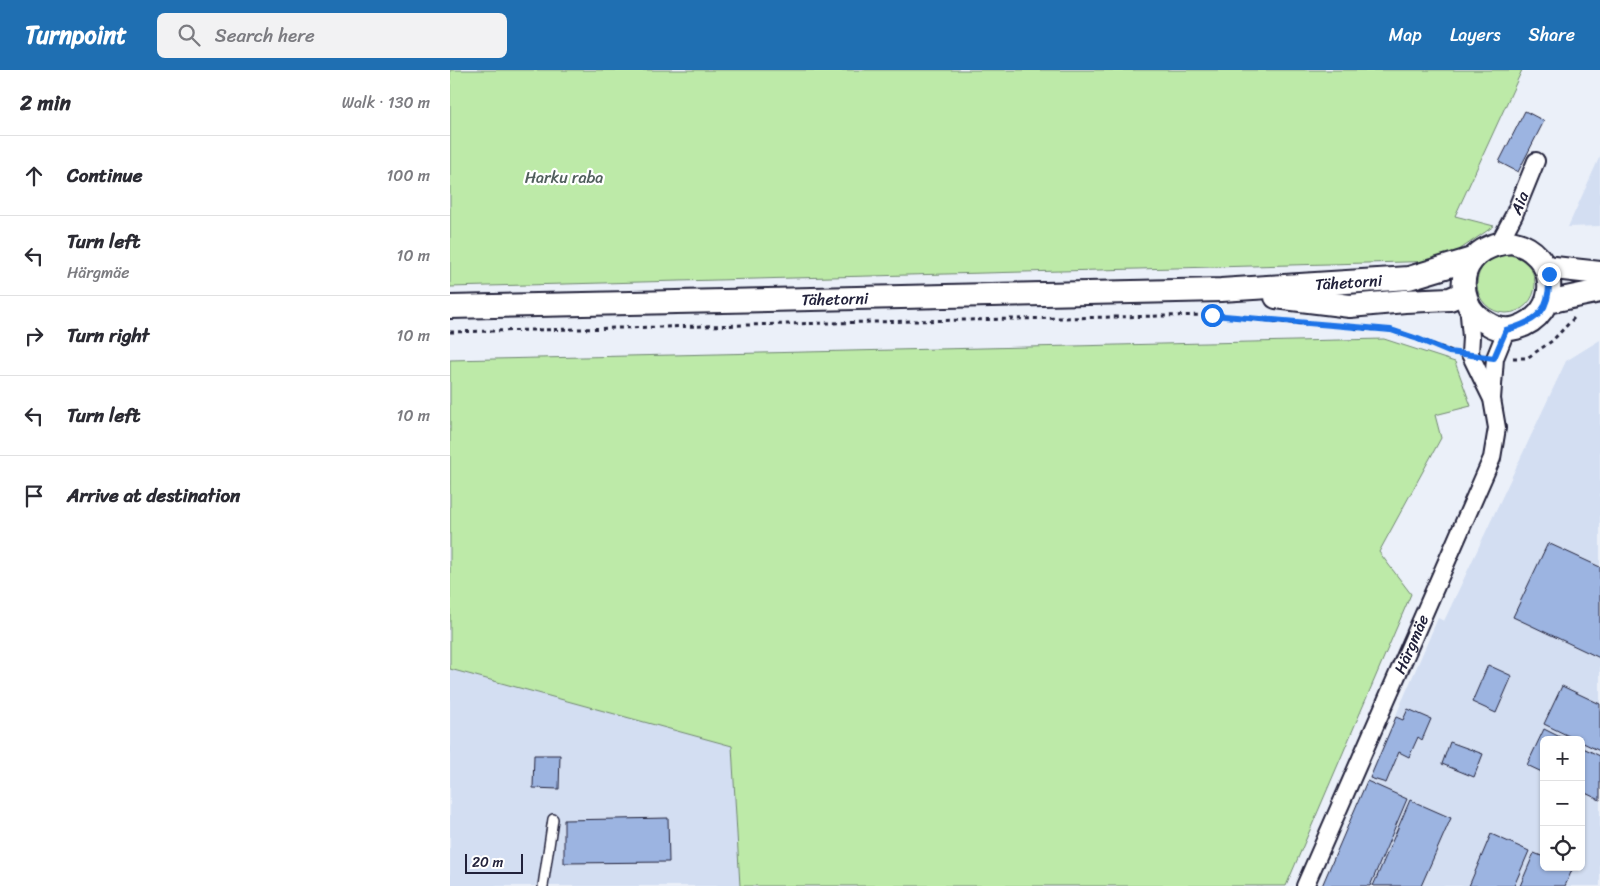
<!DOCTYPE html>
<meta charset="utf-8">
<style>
body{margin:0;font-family:Sriracha,sans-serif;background:#f2f2f3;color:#2b2b33}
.controls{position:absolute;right:15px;bottom:15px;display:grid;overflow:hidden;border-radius:8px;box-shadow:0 1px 4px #0004}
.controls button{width:45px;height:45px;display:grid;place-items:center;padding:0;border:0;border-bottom:1px solid #e1e1e2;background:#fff;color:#2b2b33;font:25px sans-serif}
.scale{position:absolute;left:15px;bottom:12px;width:58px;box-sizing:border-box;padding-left:5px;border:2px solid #22223b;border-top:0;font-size:14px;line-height:18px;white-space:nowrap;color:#22223b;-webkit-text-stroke:4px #fff;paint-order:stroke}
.stop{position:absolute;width:15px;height:15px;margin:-11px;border:4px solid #1a73e8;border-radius:50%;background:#fff}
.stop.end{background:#1a73e8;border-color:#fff;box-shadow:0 1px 5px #0008}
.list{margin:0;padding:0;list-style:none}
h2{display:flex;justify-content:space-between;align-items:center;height:65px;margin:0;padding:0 20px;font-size:21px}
h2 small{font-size:16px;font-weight:400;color:#7c7c81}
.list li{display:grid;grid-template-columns:32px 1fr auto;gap:15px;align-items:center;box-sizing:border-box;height:80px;padding:0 20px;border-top:1px solid #e1e1e2}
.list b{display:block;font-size:19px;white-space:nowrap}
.list p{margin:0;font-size:16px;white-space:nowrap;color:#7c7c81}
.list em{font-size:16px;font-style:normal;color:#7c7c81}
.icon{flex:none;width:28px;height:28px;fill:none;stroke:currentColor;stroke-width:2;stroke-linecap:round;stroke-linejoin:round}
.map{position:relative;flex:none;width:1150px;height:816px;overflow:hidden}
header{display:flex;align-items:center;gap:30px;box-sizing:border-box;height:70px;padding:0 25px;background:#1f6fb2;color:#fff}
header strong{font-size:24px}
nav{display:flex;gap:28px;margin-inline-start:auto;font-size:18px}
.search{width:350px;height:45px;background:#f2f2f3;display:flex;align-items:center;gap:12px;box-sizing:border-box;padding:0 18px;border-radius:8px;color:#7c7c81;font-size:19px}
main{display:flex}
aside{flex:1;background:#fff}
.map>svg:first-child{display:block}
.built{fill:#d3def2;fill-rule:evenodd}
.green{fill:#bdeaa8;stroke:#708672}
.building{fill:#9cb4e1;stroke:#22223b}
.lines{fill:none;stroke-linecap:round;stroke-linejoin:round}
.lane-casing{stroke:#22223b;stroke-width:12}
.street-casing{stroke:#22223b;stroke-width:20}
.secondary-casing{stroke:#22223b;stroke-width:26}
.path{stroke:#22223b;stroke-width:3;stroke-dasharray:4 4;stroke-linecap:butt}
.lane{stroke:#fff;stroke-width:9}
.street{stroke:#fff;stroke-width:16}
.secondary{stroke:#fff;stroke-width:22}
.route{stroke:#1a73e8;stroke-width:6}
.labels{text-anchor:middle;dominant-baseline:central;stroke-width:4.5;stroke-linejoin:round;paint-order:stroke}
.park-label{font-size:16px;fill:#505e5c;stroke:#fff}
.street-label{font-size:16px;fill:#22223b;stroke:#fff}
</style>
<header>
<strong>Turnpoint</strong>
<div class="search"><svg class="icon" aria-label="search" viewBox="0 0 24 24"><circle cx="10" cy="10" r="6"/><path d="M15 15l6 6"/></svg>Search here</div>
<nav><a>Map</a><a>Layers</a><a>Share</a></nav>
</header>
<main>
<aside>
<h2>2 min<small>Walk · 130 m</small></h2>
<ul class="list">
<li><svg class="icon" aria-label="ahead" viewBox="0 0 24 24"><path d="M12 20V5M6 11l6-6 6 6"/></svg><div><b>Continue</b></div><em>100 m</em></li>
<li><svg class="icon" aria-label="left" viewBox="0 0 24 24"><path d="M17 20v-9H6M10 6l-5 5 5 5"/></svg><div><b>Turn left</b><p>Härgmäe</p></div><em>10 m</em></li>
<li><svg class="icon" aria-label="right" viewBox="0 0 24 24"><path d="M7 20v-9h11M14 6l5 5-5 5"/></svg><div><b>Turn right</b></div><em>10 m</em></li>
<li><svg class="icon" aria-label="left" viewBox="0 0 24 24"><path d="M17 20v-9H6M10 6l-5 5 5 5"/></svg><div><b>Turn left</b></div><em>10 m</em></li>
<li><svg class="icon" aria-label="arrive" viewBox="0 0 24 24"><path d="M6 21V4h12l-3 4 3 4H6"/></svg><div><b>Arrive at destination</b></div></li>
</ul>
</aside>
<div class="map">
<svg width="1150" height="816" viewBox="0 0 1150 816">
<rect width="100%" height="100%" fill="#ebf0f9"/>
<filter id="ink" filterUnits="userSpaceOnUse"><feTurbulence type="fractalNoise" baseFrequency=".02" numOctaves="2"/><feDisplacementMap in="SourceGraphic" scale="10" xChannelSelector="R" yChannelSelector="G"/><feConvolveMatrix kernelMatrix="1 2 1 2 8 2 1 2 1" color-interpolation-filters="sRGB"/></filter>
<g filter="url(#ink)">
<path class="built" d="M1150 86V156L1118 157Z
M1150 270V816H872L988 548 994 551 1116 291ZM1094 670H1131V797H1094Z
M0 599 282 676 290 816H0Z"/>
<path class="green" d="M0 0H1072L1005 146 1044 156 993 191 0 217Z
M1027 214a29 29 0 1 1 58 0a29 29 0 1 1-58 0Z
M934 269 1005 292 1021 336 985 345 991 368 929 482 961 524 836 816H290L282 676 0 599V290Z"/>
<path class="building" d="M1075 41 1094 51 1068 102 1049 92Z
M1098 473 1150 497V588L1063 547Z
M1038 595 1062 606 1046 643 1022 632Z
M1112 616 1150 634V681L1131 672V670H1127L1094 654Z
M958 639 981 649 972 670 968 667 959 687 949 682 936 713 920 708 946 647 953 650Z
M1094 659 1116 670H1094V703L1077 695Z
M1000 672 1033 684 1024 707 992 694Z
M1131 677 1150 686V730L1131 721Z
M84 685H110L109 719 83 718Z
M917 711 957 729 920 816H872Z
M960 730 1001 748 971 816H923Z
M218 748 219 792 114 793V750Z
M1041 764 1079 781 1064 816H1019Z
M1084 783 1094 787V797H1117L1122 800 1115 816H1070Z"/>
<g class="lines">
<g class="lane-casing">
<path id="lane" d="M93 816 103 749"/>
</g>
<g class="street-casing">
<g id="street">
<path id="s1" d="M1049 173 1064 145 1086 91"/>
<path d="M1018 234 1021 267 1020 284 1041 327"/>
<path id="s2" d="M855 816 1042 388 1047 358 1042 329 1045 288 1056 261"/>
</g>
</g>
<g class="secondary-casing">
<g id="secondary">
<path d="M1061 172C1108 181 1114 244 1066 258 1055 261 1046 259 1037 253 1028 248 1020 241 1017 231 1005 197 1028 175 1061 172Z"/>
<path d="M1095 197 1150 203"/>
<path d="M826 227 900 236 955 231 1000 229 1014 223"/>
<path d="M1097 232 1150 221"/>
<path id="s3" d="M0 237 771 220 959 208 1022 189"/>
</g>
</g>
<path class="path" d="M905 258 941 260 1005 282
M0 262 465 251 762 245 856 254
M1063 288H1077L1102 271 1124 248"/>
<use href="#lane" class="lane"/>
<use href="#street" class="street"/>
<use href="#secondary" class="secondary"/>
</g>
</g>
<g class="lines" filter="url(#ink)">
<path class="route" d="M762 245 941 260 968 269 999 282 1044 288 1056 260C1089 251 1101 240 1099 204"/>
</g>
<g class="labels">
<g class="park-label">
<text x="114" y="107">Harku raba</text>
</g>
<g class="street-label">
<text stroke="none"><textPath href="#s1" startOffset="45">Aia</textPath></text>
<text stroke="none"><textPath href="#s3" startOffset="899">Tähetorni</textPath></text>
<text stroke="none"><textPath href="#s3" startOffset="385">Tähetorni</textPath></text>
<text stroke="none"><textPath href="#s2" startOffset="264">Härgmäe</textPath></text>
</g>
</g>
</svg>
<div class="controls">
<button>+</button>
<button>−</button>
<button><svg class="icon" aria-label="locate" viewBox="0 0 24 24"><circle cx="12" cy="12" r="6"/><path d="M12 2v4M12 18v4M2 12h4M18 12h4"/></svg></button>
</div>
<div class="scale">20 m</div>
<div class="stop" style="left:762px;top:245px"></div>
<div class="stop end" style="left:1099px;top:204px"></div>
</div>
</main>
